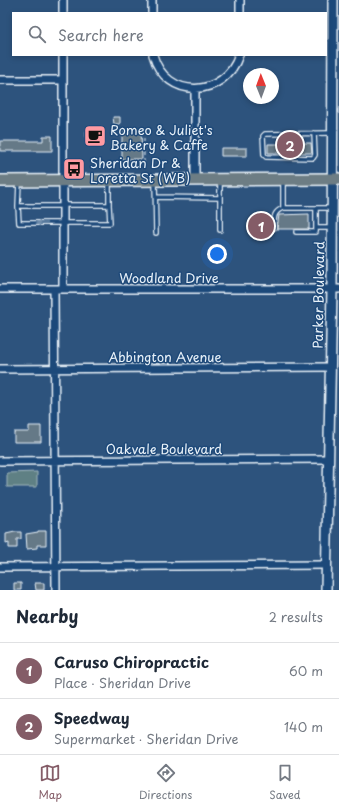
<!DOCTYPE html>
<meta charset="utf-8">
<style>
body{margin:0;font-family:"Playpen Sans",sans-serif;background:#f2f2f3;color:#1f2937}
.compass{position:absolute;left:243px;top:68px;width:36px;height:36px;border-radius:50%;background:#fff;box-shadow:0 2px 6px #0003;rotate:359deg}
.you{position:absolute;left:217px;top:254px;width:14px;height:14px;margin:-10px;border:3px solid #fff;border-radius:50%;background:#1a73e8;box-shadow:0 0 0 6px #1a73e833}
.badge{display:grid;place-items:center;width:26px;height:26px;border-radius:50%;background:#845c67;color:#fff;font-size:13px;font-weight:700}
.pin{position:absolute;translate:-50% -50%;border:2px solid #fff;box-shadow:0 1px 4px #0006}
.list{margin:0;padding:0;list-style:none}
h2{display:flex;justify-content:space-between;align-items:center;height:52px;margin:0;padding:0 16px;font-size:17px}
h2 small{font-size:13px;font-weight:400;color:#747a83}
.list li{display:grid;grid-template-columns:26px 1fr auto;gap:12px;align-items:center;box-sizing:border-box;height:56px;padding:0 16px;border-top:1px solid #e0e1e3}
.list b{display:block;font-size:15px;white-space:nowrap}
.list p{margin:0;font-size:13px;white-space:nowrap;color:#747a83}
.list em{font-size:13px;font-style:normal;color:#747a83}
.icon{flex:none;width:22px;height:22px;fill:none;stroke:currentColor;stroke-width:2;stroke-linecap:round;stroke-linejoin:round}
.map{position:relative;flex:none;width:339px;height:590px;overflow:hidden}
.search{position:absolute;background:#fff;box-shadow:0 2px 6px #0003;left:12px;right:12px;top:12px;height:44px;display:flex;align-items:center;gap:10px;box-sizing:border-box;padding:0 14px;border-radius:0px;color:#747a83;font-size:15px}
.sheet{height:164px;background:#fff}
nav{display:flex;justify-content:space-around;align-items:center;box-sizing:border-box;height:56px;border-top:1px solid #e0e1e3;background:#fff;font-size:11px;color:#747a83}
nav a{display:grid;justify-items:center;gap:2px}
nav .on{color:#845c67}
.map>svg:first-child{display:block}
.green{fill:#5f8084;stroke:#a4b8be}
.building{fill:#657987;stroke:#e8f1f8}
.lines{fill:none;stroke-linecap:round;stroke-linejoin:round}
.service-casing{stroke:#e8f1f8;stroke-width:6}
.minor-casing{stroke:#e8f1f8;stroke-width:10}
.tertiary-casing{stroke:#e8f1f8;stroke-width:12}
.primary-casing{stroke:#e8f1f8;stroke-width:14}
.path{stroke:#e8f1f8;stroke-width:1;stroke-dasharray:4 3;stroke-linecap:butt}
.service{stroke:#1f4a7a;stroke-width:3.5}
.minor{stroke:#1f4a7a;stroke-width:7}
.tertiary{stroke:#1f4a7a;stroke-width:9}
.primary{stroke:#6d7d84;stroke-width:11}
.oneway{fill:#6f8dac}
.labels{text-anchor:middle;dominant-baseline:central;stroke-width:3;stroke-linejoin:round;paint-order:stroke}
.poi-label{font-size:13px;fill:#e8f1f8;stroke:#1f4a7a;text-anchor:start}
.street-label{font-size:13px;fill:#e8f1f8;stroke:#1f4a7a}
</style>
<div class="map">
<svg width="339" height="590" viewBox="0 0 339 590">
<rect width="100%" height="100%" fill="#2d537d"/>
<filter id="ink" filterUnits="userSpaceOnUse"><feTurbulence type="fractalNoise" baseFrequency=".025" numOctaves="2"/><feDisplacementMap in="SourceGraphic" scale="8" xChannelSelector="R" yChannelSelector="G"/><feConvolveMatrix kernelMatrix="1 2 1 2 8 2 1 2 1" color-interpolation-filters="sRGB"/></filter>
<g filter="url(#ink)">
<path class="green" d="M37 472V487H7V473Z"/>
<path class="building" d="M113 117H120V124H114Z
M141 130 142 159H122V131Z
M86 131H103V142H86Z
M43 136H52V151H0V141H43Z
M285 137H294L295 143H311L312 153H268V144H286Z
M221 148H247V156H221Z
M309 214V229H277L279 215Z
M252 219H271L269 233H252Z
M29 426H41V442H14V432H29Z
M38 531H46V545H37V548L27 549 26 534 38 532Z
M15 532H21V539H17V548H9V543L6 544V534Z
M14 583H21V590H14Z
M35 583H44V590H36Z"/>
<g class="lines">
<g class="service-casing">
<path id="service" d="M314 133 315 155 313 158 266 157 264 155 263 136 265 134 331 133
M155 181 156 233
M19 182 18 206H63
M220 182V198
M283 182V208H332
M156 197 220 198V230
M63 205H109V183
M18 206 19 223H110L109 205
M316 208V228H331
M274 228C274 218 273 212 283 208
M296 232H316V228"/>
</g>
<g class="minor-casing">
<path id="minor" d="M63 13V0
M152 13V0
M240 13V0
M153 55C166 101 225 98 239 55
M0 80H63
M195 180V89
M0 289H339
M54 289 56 590
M63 289V55
M0 369 330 367
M0 461 328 459
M0 567 327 565"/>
</g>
<g class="tertiary-casing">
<path id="tertiary" d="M326 590 332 289 333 0"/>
</g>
<g class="primary-casing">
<path id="primary" d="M0 181 339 179"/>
</g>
<path class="path" d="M144 138V167"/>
<use href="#service" class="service"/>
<use href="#minor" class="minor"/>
<use href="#tertiary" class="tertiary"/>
<use href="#primary" class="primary"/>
</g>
<defs><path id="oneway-solid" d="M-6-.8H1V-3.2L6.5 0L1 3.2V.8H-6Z"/></defs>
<use class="oneway" href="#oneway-solid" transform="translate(41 223) rotate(-180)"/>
</g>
<defs>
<g id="cafe-square" transform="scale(1.15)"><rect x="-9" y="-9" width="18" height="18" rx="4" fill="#ff9aa2" stroke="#1f4a7a"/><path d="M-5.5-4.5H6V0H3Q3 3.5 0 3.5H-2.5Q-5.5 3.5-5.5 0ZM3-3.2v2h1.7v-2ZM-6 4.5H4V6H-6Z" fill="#111"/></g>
<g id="bus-square" transform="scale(1.15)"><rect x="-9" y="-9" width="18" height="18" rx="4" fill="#ff9aa2" stroke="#1f4a7a"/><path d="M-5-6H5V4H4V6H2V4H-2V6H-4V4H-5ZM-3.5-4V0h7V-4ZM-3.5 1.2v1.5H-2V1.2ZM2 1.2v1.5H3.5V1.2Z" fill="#111"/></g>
</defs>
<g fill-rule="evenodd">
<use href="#cafe-square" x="95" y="136"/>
<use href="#bus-square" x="74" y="169"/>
</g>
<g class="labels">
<g class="poi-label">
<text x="110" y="129">Romeo &amp; Juliet's<tspan x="110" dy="15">Bakery &amp; Caffe</tspan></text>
<text x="90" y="162">Sheridan Dr &amp;<tspan x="90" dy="15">Loretta St (WB)</tspan></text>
</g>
<g class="street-label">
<text x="169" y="277">Woodland Drive</text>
<text transform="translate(318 295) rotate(-89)">Parker Boulevard</text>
<text x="165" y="356">Abbington Avenue</text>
<text x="164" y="448">Oakvale Boulevard</text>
</g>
</g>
</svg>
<svg class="compass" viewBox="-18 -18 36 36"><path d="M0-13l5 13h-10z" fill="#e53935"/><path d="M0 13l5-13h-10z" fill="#747a83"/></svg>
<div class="you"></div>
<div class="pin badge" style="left:261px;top:226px">1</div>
<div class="pin badge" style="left:290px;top:145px">2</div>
<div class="search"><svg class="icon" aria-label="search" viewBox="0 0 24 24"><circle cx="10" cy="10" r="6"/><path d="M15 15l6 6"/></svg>Search here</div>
</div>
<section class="sheet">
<h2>Nearby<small>2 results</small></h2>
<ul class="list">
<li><span class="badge">1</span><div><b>Caruso Chiropractic</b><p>Place · Sheridan Drive</p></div><em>60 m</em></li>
<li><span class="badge">2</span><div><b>Speedway</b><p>Supermarket · Sheridan Drive</p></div><em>140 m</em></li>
</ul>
</section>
<nav>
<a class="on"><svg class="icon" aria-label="map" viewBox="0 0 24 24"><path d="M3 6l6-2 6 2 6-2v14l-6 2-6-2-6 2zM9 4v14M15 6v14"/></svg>Map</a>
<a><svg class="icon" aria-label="directions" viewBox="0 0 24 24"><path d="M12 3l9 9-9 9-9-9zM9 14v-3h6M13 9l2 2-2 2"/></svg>Directions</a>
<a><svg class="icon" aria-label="saved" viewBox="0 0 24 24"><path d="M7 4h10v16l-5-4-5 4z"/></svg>Saved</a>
</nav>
